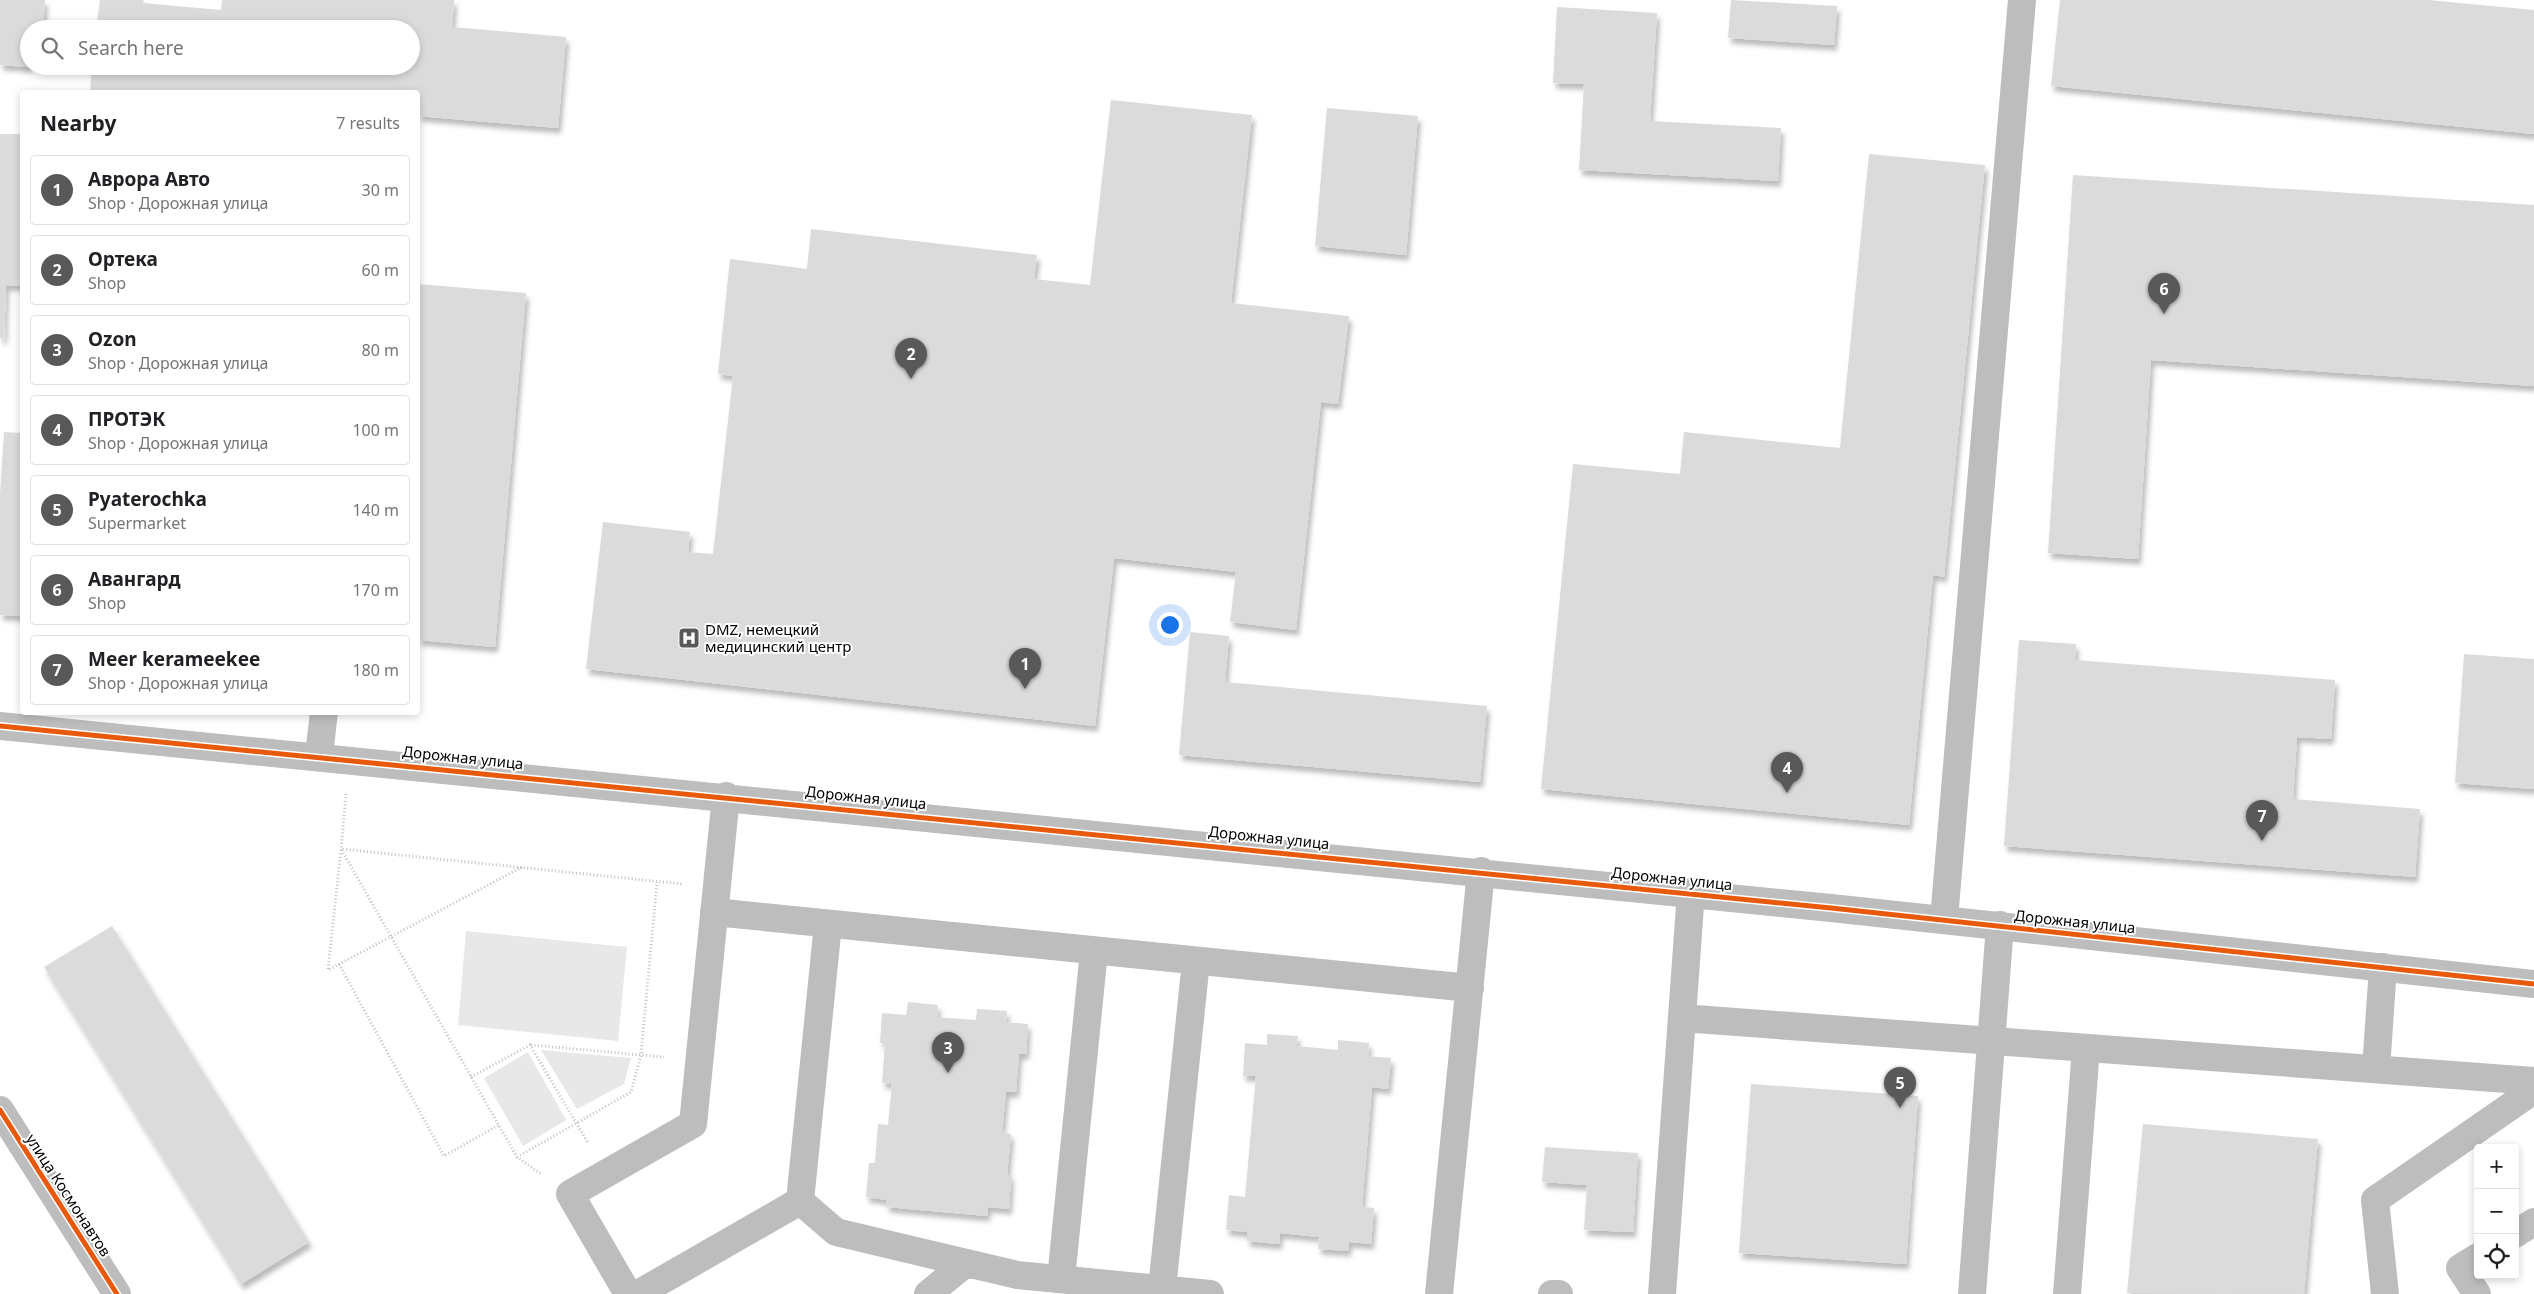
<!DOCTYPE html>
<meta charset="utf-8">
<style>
body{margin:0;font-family:"Noto Sans",sans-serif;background:#f2f2f2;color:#202124}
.controls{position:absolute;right:15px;bottom:15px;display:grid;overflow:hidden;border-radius:5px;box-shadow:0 2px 8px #0003}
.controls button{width:45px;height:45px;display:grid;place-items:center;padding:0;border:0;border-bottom:1px solid #e0e0e0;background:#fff;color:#202124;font:25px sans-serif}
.you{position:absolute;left:1169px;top:624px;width:18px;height:18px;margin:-12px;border:4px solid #fff;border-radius:50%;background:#1a73e8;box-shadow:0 0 0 8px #1a73e833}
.badge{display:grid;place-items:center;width:32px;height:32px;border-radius:50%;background:#595959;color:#fff;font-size:16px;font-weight:700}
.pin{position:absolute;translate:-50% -41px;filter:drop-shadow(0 1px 2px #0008)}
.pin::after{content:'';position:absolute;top:26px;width:18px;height:15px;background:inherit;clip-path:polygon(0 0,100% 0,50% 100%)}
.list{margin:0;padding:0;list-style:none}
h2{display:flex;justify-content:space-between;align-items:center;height:65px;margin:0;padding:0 20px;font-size:21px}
h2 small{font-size:16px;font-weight:400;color:#757577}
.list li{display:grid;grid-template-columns:32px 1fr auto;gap:15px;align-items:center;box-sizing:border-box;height:70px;margin:0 10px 10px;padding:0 10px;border:1px solid #e0e0e0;border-radius:5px}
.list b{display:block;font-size:19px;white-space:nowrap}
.list p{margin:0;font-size:16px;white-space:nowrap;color:#757577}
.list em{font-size:16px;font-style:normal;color:#757577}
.icon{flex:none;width:28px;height:28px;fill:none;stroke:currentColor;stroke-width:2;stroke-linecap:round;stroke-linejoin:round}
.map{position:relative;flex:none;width:2534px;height:1294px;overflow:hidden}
.search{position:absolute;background:#fff;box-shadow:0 2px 8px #0003;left:20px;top:20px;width:400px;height:55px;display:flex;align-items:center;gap:12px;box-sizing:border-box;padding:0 18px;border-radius:28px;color:#757577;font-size:19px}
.panel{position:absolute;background:#fff;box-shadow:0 2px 8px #0003;left:20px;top:90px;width:400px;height:625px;border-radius:5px}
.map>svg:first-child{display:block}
.green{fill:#e8e8e8}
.building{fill:#dbdbdb;filter:url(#shadow)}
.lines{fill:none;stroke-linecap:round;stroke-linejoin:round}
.path{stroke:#c2c2c2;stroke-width:3;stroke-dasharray:1 2.5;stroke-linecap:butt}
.minor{stroke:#bdbdbd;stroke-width:28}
.cycleway-casing{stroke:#fff;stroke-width:8}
.cycleway{stroke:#e8590c;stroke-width:5}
.labels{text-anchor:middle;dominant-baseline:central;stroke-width:4;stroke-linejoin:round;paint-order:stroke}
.poi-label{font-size:15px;fill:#000;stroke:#fff;text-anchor:start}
.street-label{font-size:15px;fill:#000;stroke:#fff}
</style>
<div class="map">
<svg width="2534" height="1294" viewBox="0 0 2534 1294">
<defs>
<filter id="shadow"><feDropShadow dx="3" dy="5.5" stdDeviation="2.5" flood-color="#0004"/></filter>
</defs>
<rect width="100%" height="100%" fill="#fff"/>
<path class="green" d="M466 931 627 947 618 1041 458 1025Z
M541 1050 631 1058 624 1084 577 1109Z
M528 1052 566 1120 523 1146 484 1078Z"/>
<path class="building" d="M0 0H45L43 29H29V67L0 65Z
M100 0H144L143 3 221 10 222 0H454L452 27 566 37 558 128 418 116V92H90L92 66H411V29H96Z
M1731 0 1837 6 1834 45 1728 38Z
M2060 0H2428L2534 10V134L2051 86Z
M1557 7 1657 13 1650 121 1781 128 1778 181 1579 170 1584 84 1553 83Z
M1111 100 1252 115 1231 303 1349 316 1338 404 1321 402 1296 630 1230 622 1236 572 1114 558 1095 726 586 669 603 522 690 532 688 552 713 554 733 376 718 374 730 259 807 269 811 229 1037 255 1034 279 1090 285Z
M1327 108 1418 116 1406 255 1315 246Z
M0 134H22V286L6 285 4 339 0 338Z
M1869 154 1985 165 1944 577 1933 575 1909 825 1541 789 1573 464 1680 474 1684 432 1840 448Z
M2073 175 2534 205V386L2151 360 2138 559 2048 553Z
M418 284 526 293 495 647 418 640Z
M4 432 22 433V616L0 615V495Z
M1190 632 1229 636 1225 682 1487 706 1480 782 1179 755Z
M2019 640 2076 644 2075 660 2335 680 2331 739 2297 737 2293 799 2420 809 2415 877 2004 846Z
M2464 654 2534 659V789L2455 783Z
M112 926 309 1242 241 1284 44 967Z
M908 1002 938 1005 937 1017 976 1020 977 1009 1007 1011 1006 1022 1028 1024 1026 1054H1019L1016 1092H1006L1002 1132 1011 1134 1007 1175H1011L1009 1209 988 1207 987 1216 886 1207 887 1200 866 1197 869 1163H875L878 1124 888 1125 892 1084 882 1083 885 1044 880 1043 882 1013 906 1015Z
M1267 1034 1298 1036 1296 1046 1338 1050V1040L1369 1043 1368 1056 1391 1058 1388 1089 1372 1087 1362 1207 1374 1208 1371 1244 1349 1242 1348 1251 1318 1249 1319 1237 1280 1233 1279 1244 1247 1241V1232L1226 1230 1229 1195 1245 1197 1256 1076H1243L1245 1043 1267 1045Z
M1751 1084 1918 1096 1906 1264 1739 1253Z
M2143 1124 2318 1139 2304 1294 2127 1293Z
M1545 1147 1638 1153 1633 1232 1584 1230 1587 1185 1542 1182Z"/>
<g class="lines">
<path class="path" d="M346 794 341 849 517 1157 541 1174
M522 867 328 970 341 849 682 884
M339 964 444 1156 499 1125
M531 1045 664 1057
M471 1077 530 1045 588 1143
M517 1157 631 1092 641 1055 657 882"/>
<path class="minor" d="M0 726C845 804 1690 891 2534 984
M319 755 324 712
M714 912 1470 988
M1944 919 2022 0
M1682 1018 2534 1081
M2376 1069 2383 967
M0 1110 117 1294
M800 1201 836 1232 1017 1275 1210 1294
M800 1201 828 924
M2515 1234 2534 1222
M1061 1279 1094 951
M1162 1289 1196 961
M628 1294 570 1194 693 1124 726 796
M638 1294 800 1201
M928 1294 966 1263
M1439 1294 1481 871
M1552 1294H1559
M1662 1294 1691 892
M1972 1294 2000 925
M2067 1294 2086 1048
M2385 1294 2375 1200 2534 1090
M2477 1294 2460 1268 2478 1257"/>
<g class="cycleway-casing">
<path id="cycleway" d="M0 726C845 804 1690 891 2534 984
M0 1110 117 1294"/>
</g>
<use href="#cycleway" class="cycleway"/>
</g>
<defs>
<g id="hospital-square" transform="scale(1.125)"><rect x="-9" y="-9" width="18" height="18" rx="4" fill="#595959" stroke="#fff"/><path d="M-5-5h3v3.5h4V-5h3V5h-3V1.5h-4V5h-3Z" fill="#fff"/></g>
</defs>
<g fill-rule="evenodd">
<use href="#hospital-square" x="689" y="638"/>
</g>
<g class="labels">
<g class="poi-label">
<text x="705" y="629">DMZ, немецкий<tspan x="705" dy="17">медицинский центр</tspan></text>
</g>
<g class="street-label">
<text transform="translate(463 757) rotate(6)">Дорожная улица</text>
<text transform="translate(866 797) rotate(6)">Дорожная улица</text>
<text transform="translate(1269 837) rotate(6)">Дорожная улица</text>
<text transform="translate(1672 878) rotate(6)">Дорожная улица</text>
<text transform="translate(2075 921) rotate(6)">Дорожная улица</text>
<text transform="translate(69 1195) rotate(57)">улица Космонавтов</text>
</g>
</g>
</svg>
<div class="controls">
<button>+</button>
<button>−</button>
<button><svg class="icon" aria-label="locate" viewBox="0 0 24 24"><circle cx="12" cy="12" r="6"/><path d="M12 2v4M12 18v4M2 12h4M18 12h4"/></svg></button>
</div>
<div class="you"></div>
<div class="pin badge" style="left:1025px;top:689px">1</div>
<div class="pin badge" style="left:911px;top:379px">2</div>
<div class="pin badge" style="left:948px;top:1073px">3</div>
<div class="pin badge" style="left:1787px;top:793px">4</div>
<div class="pin badge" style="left:1900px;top:1108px">5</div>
<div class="pin badge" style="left:2164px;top:314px">6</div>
<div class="pin badge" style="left:2262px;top:841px">7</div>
<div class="search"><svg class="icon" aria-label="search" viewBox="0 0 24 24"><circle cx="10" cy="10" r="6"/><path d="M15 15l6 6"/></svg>Search here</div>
<section class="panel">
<h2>Nearby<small>7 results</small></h2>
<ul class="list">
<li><span class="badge">1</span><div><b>Аврора Авто</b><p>Shop · Дорожная улица</p></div><em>30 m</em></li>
<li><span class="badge">2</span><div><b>Ортека</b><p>Shop</p></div><em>60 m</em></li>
<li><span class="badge">3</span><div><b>Ozon</b><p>Shop · Дорожная улица</p></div><em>80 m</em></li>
<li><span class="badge">4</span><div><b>ПРОТЭК</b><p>Shop · Дорожная улица</p></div><em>100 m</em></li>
<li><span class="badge">5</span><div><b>Pyaterochka</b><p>Supermarket</p></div><em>140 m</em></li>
<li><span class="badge">6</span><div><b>Авангард</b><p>Shop</p></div><em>170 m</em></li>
<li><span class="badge">7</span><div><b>Meer kerameekee</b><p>Shop · Дорожная улица</p></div><em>180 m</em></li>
</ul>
</section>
</div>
